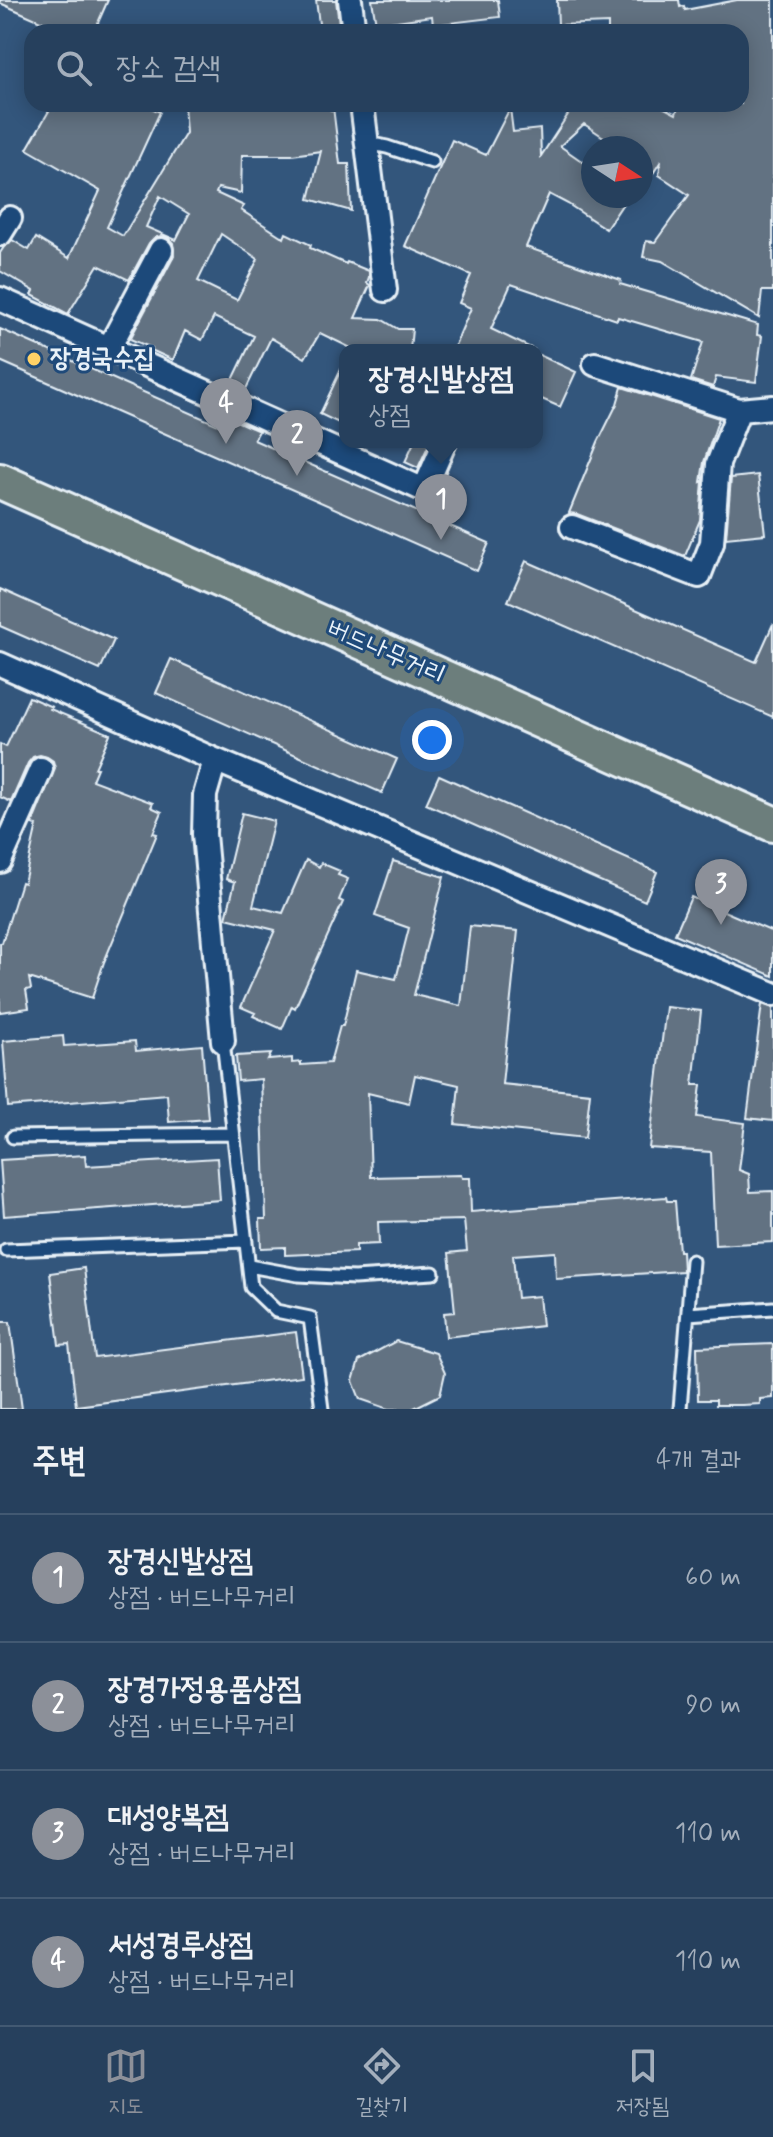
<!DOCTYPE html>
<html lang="ko">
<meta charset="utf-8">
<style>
body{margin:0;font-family:Mynerve,"Poor Story",sans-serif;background:#2e4763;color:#f1f3f6}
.compass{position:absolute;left:581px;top:136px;width:72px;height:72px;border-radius:50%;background:#26405d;box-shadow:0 4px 20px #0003;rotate:102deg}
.you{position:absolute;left:432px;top:740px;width:28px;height:28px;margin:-20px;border:6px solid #fff;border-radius:50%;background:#1a73e8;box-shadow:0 0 0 12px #1a73e833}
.badge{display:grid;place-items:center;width:52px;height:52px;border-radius:50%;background:#8c9099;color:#fff;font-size:26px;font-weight:700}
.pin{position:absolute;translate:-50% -66px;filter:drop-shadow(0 2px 4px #0008)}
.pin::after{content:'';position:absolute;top:42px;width:28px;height:24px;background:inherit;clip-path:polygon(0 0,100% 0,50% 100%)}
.popup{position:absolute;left:339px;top:344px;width:204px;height:104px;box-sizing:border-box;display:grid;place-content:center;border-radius:16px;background:#26405d;filter:drop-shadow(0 2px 6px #0005);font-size:26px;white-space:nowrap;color:#a4afbc}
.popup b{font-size:30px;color:#f1f3f6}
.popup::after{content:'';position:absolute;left:50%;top:100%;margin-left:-16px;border:16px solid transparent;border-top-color:#26405d}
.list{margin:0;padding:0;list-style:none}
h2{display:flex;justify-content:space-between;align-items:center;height:104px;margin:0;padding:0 32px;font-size:34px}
h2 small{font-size:26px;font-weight:400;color:#a4afbc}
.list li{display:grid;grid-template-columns:52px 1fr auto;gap:24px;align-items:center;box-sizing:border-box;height:128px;padding:0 32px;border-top:2px solid #425972}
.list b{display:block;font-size:30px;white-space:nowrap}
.list p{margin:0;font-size:26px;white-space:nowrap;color:#a4afbc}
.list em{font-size:26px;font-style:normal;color:#a4afbc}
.icon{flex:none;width:44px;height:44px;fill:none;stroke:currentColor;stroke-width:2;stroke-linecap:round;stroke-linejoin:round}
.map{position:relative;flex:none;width:773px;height:1409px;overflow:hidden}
.search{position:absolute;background:#26405d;box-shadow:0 4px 20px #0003;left:24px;right:24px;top:24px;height:88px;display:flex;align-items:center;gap:20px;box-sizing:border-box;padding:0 28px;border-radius:24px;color:#a4afbc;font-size:30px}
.sheet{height:616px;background:#26405d}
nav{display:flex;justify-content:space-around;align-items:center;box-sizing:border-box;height:112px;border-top:2px solid #425972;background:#26405d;font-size:22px;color:#a4afbc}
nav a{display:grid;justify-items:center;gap:4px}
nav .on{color:#8c9099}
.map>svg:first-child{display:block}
.building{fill:#627282;stroke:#e8f1f8;stroke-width:2;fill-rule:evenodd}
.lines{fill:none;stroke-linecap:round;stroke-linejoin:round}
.service-casing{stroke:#e8f1f8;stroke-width:17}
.minor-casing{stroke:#e8f1f8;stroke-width:28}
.primary-casing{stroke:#e8f1f8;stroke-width:40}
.service{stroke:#1f4a7a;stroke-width:11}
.minor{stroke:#1f4a7a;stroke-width:22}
.primary{stroke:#6c7e7c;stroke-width:34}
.poi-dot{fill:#ffd166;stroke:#1f4a7a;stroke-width:3}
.labels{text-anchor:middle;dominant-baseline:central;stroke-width:6;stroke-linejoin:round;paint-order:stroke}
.poi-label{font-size:26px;font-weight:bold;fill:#e8f1f8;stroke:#1f4a7a;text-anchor:start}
.street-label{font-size:26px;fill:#e8f1f8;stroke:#1f4a7a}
</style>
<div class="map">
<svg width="773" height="1409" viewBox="0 0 773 1409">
<rect width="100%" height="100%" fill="#33567c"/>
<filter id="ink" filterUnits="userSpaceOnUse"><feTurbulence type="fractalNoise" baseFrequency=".0125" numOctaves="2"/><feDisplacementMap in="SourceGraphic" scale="16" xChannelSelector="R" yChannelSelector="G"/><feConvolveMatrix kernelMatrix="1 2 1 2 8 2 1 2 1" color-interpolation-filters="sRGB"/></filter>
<g filter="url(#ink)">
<path class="building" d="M0 0H108L94 32H40L45 23 0 3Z
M316 0H336L340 32H320Z
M372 0H498L500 17 433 25 432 16 376 24Z
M557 0H679L680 7 684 6 685 10 737 0H773V291H762L759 318 662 261 643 257 646 241 655 242 689 195 659 175 661 161 641 192V148H620L584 124 560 146 593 169V196H628L606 229 568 204 549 194 526 247 621 280 620 284 758 325 757 335 762 336 756 382 716 377 713 387 691 380 703 342 618 317 617 320 511 284 491 329 535 350H453L471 308 459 303 471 275 405 246 452 140 486 155 510 108 513 132 540 129 541 156 569 113 562 108 592 109 594 104H657L676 114 679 104H741V32H608V23L558 25Z
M53 104H143L160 112 107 227 123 236 186 133 184 104H330L331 112 333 107 340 164H349L351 211 309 199 321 151 292 155H242L241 193 218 188 216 193 244 206 241 210 284 238 286 233 311 245 310 248 346 264 347 262 369 271V277L367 283 370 285 355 318 381 319 398 329H412L410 350H355L320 333 305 358 271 338 244 393 230 386 254 336 214 317 202 340 185 331 173 360 151 350 152 348 130 339 174 256 173 243 168 238 161 236 154 238 149 243 129 280 98 265 68 314 32 295 34 291 0 271V253L4 247 12 240 29 250 36 238 69 258 100 191 27 149ZM160 196 189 214 176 240 146 227ZM221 234 258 259 237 300 198 281Z
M0 329 225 428 229 418 259 431 254 440 489 543 477 571 0 361Z
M537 354 576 372 560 407 537 397Z
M345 361V426L320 414Z
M622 387 719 418 704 462 701 482 703 481 700 520 685 556 577 514 569 513 598 442 617 404Z
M414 442H430L418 468 405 462Z
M758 475 765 534 726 538 731 478Z
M526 561 756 662 773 624V717L508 601Z
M0 589 114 640 100 670 0 626Z
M171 659 397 759 382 793 156 693Z
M29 697 52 707 50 709 110 734 95 768H97L92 780 153 803 151 807 162 812 153 833 157 834 104 962 92 998 29 978 31 989 26 990 29 1008 0 1012V943H2L21 882 24 883 37 825 32 824 55 768 53 761 47 757 40 755 33 757 28 763 11 802 0 797V744L6 747Z
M439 775 657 872 645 901 426 804Z
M242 813 274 821 253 906 283 913 306 860 319 867 321 863 340 871 338 875 348 879 339 900 343 902 295 1008 292 1006 282 1029 253 1016 255 1013 241 1007 275 930 226 918 235 882 226 879Z
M393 861 444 877 414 995 461 1006 470 926 518 931 502 1084 590 1093 585 1138 455 1124 459 1085 415 1075 409 1103 368 1093 371 1177 461 1175 462 1178H470L471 1212 666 1197 667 1201H675L679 1251H682L683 1271 556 1279 555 1252 513 1255 517 1298 539 1296 542 1326 446 1337 444 1313 455 1312 449 1253 467 1251 464 1220 378 1222 379 1244 356 1245V1252L285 1255V1247L261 1248 260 1219H266L261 1079 238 1081 236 1056 271 1054 268 1060 292 1058V1063L301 1062V1065L330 1063 340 1026H343L356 970 396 979 409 928 375 916Z
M691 897 773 932V976L675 934Z
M762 1004 773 1008V1121L747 1118Z
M666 1007 701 1011 693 1085H701L697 1117 745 1123 739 1170 749 1174 750 1192 773 1191V1242L715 1245 711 1152 649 1148Z
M63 1036 64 1046 135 1041 136 1051 202 1045 208 1119 169 1122 167 1094 8 1107 3 1041Z
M85 1155 86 1166 217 1158 220 1200 4 1216 0 1160Z
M84 1268 95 1358 296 1332 302 1376 76 1406 69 1344 59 1345 50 1273Z
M0 1322H10L22 1409H0Z
M396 1341 436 1353 445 1373 440 1395 412 1409H389L360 1399 353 1381 359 1361Z
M773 1344V1398L760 1399V1404L742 1405H716V1400H698L697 1347Z"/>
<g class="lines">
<g class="service-casing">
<path id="service" d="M367 143 387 147 432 162
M223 1041 251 1287 276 1311 310 1318 322 1409
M13 1137 233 1134
M6 1250 246 1241
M249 1266 298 1275 354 1278 433 1273
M688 1314 773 1308
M680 1409 692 1261"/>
</g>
<g class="minor-casing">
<path id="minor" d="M350 0 354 32
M362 104 385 290
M0 234 10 218
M0 299 451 502
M109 348 161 250
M595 364 739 410
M424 490 445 442
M572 527 699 576 712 543 718 464 739 410 773 407
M0 664 215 760 773 994
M215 760 205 795 204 834 223 1041
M0 861 41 769"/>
</g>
<g class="primary-casing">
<path id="primary" d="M0 481 773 824"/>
</g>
<use href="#service" class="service"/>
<use href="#minor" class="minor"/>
<use href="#primary" class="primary"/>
</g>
</g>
<circle class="poi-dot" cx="34" cy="359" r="8"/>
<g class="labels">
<g class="poi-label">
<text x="50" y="359">장경국수집</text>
</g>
<g class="street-label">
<text transform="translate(386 652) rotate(24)">버드나무거리</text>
</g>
</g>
</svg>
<svg class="compass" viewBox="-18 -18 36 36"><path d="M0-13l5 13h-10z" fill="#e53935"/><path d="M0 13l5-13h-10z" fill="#a4afbc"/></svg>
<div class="you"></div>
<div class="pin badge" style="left:441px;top:540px">1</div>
<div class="popup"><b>장경신발상점</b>상점</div>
<div class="pin badge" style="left:297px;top:476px">2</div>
<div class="pin badge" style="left:721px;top:925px">3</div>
<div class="pin badge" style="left:226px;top:444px">4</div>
<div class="search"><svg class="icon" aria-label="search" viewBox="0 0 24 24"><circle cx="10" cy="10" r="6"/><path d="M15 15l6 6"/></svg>장소 검색</div>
</div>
<section class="sheet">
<h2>주변<small>4개 결과</small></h2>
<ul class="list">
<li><span class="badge">1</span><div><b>장경신발상점</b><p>상점 · 버드나무거리</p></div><em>60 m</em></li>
<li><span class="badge">2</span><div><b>장경가정용품상점</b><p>상점 · 버드나무거리</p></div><em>90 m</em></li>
<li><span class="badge">3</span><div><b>대성양복점</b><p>상점 · 버드나무거리</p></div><em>110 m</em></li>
<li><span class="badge">4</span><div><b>서성경루상점</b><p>상점 · 버드나무거리</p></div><em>110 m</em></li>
</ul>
</section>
<nav>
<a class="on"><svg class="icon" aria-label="map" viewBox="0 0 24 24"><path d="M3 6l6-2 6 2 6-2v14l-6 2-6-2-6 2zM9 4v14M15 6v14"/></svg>지도</a>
<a><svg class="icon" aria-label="directions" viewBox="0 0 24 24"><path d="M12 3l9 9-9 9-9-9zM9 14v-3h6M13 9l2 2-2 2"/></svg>길찾기</a>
<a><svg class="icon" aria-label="saved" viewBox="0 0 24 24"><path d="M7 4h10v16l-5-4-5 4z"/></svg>저장됨</a>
</nav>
